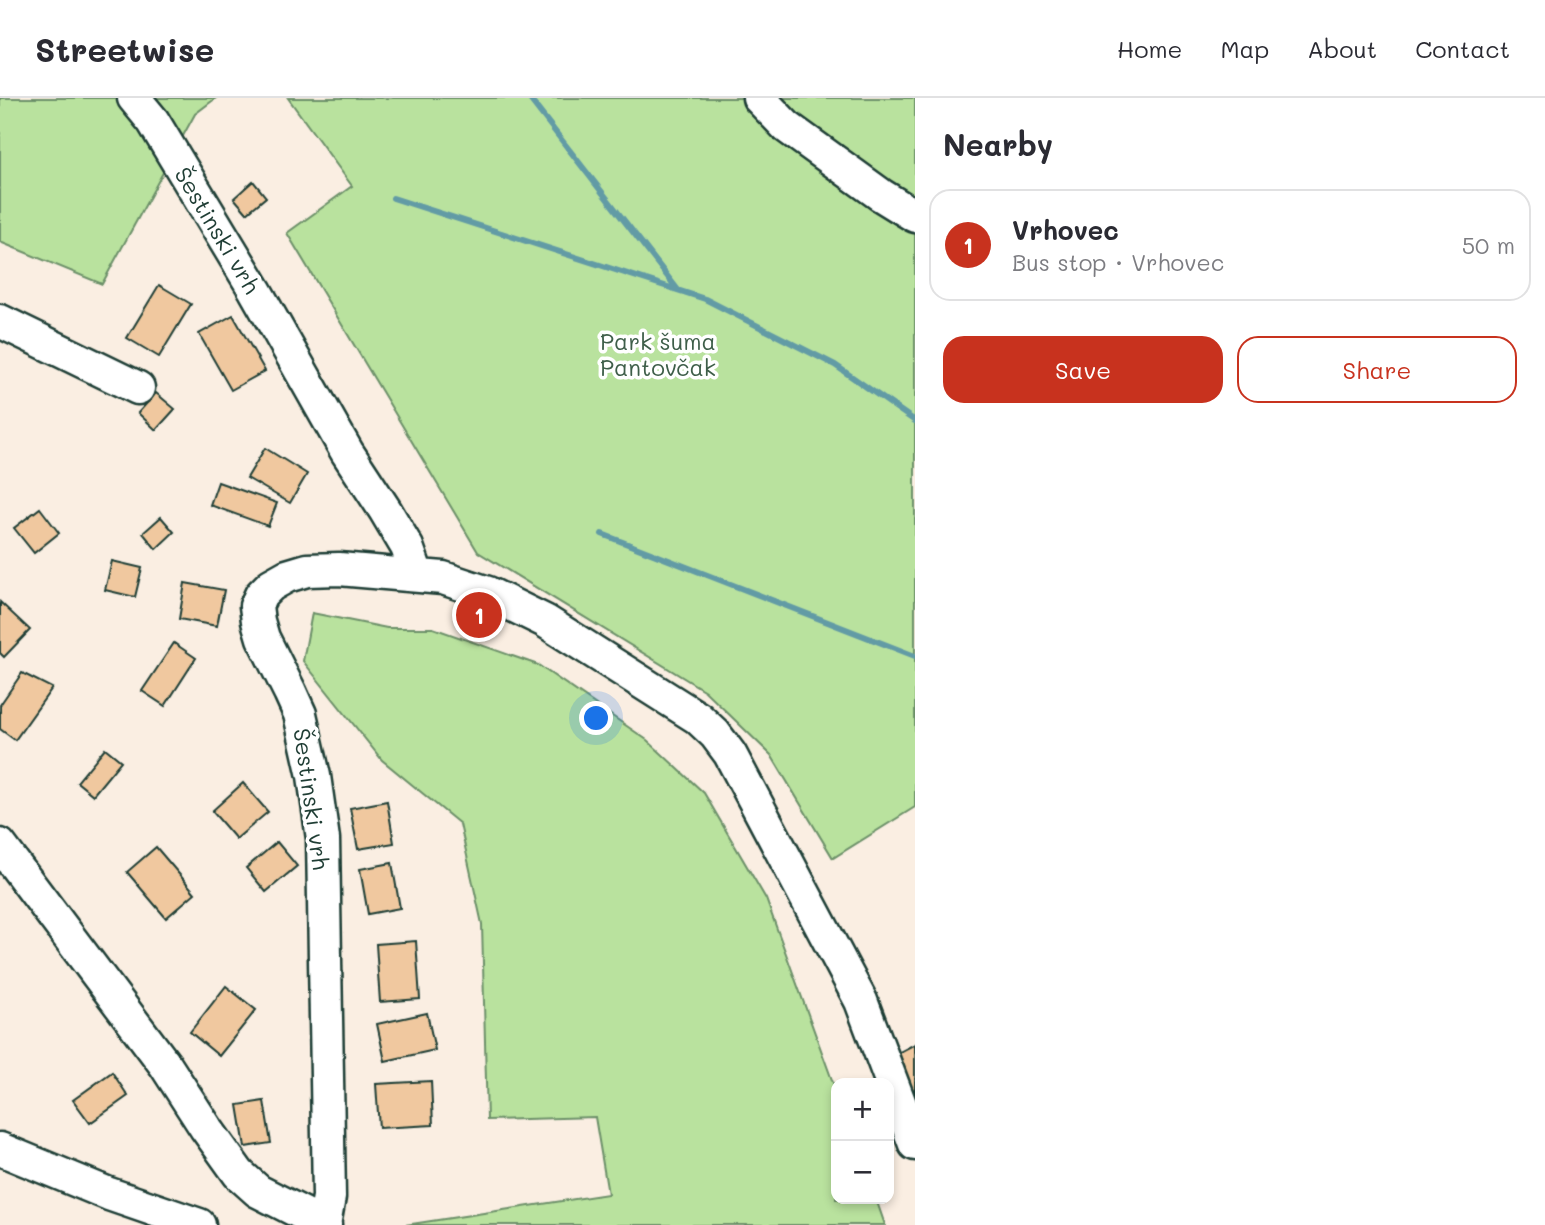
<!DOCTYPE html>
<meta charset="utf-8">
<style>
body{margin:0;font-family:Mali,sans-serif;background:#f7f7f7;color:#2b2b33}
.controls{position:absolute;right:21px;bottom:21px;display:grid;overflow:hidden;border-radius:14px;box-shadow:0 4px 10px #0003}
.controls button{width:63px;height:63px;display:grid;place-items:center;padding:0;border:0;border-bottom:2px solid #e1e1e2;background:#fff;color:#2b2b33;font:35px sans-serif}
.you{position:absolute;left:597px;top:621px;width:24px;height:24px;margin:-18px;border:5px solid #fff;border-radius:50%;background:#1a73e8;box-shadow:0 0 0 10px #1a73e833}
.badge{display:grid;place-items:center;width:46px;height:46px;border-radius:50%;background:#c8321e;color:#fff;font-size:23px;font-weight:700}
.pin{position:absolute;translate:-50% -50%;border:4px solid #fff;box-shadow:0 2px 7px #0006}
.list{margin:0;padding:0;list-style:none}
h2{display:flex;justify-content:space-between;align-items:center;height:91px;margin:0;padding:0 28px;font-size:30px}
h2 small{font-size:23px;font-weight:400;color:#7c7c81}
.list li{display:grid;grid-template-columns:46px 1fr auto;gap:21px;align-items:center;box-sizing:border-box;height:112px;margin:0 14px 14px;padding:0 14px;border:2px solid #e1e1e2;border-radius:21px}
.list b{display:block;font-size:26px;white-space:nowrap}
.list p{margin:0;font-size:23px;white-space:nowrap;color:#7c7c81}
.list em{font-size:23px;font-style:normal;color:#7c7c81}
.actions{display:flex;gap:14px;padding:21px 28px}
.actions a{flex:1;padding:16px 0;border:2px solid #c8321e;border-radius:21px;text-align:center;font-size:24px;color:#c8321e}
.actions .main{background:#c8321e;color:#fff}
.map{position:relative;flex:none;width:915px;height:1127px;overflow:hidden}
header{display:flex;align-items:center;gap:42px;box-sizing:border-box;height:98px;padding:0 35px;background:#fff;border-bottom:2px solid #e1e1e2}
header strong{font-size:33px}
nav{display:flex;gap:38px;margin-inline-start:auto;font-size:24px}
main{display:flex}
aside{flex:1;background:#fff}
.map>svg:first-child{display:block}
.green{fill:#b9e29e;stroke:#6c9069;stroke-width:2}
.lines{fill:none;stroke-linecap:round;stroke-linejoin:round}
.stream{stroke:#629ba5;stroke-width:6}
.building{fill:#f0c89f;stroke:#1f3d34;stroke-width:2}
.minor-casing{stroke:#1f3d34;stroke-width:37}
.minor{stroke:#fff;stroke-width:32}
.labels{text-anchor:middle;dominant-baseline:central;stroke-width:7;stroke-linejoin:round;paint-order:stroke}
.street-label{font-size:23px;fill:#1f3d34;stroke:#fff}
.park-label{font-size:23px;fill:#3e5e49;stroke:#fff}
</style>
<header>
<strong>Streetwise</strong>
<nav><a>Home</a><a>Map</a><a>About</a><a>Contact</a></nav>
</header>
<main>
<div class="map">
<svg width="915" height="1127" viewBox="0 0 915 1127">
<rect width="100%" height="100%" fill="#faeee2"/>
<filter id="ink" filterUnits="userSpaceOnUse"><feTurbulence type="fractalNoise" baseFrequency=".0143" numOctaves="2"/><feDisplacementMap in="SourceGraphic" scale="14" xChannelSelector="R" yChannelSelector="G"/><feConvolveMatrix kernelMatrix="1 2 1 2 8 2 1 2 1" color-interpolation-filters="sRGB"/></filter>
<g filter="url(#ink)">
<path class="green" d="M0 0H216L195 16 102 186 0 144Z
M288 0H915V709L833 760 771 657 705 593 478 454 287 135 352 88Z
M312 515 387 530H433L538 567 647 642 704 695 766 801 836 993V1101H876L885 1127H405L608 1096 595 1019 487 1022 482 826 460 726 382 662 303 563Z"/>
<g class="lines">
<path class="stream" d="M529 0 678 192
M393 100 705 201 835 267 915 323
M602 436 915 558"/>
</g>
<path class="building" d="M253 83 266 99 247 115 234 100Z
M159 187 191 206 159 259 127 240Z
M233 217 265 273 231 292 199 236Z
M156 295 175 311 156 332 138 315Z
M265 350 307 376 290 405 247 380Z
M218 384 277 405 268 428 210 407Z
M40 410 59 435 34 455 14 430Z
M161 419 174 434 156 451 143 435Z
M112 463 142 470 135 499 105 492Z
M185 485 224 492 217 528 179 521Z
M0 504 30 532 4 559 0 555Z
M174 545 196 560 165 608 142 593Z
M22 575 52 590 15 642 0 631V607Z
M105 650 121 663 93 697 77 684Z
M243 685 268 714 236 741 212 713Z
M387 703 394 745 358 751 350 710Z
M277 744 297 768 266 794 246 770Z
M156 749 195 795 166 820 127 774Z
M392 765 400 810 368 816 360 771Z
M416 843 420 901 380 904 376 846Z
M226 888 256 912 219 958 190 934Z
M427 915 435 952 385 963 377 926Z
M915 946V997L894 957Z
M112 974 128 998 90 1025 73 1002Z
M431 983 433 1027 379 1030 376 986Z
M264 1003 271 1045 245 1049 238 1007Z"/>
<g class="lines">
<g class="minor-casing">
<path id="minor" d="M134 0 153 23 255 192 347 354 385 412 407 449 417 477
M759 0 787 29 881 97 915 118
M0 223 138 290
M0 747 166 968 206 1030 239 1076 258 1093 325 1127
M0 1051 109 1096 199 1127
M324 1127 329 1099 323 741 314 678 300 616 290 594 263 540 258 523 256 508 261 497 271 487 287 478 307 472 339 471 443 480 488 495 545 523 698 620 715 636 730 656 861 903 915 1046"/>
</g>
<use href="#minor" class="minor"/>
</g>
</g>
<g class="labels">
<g class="street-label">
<text transform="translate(218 132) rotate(59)">Šestinski vrh</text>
<text transform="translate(312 701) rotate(82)">Šestinski vrh</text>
</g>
<g class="park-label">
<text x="658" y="243">Park šuma<tspan x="658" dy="26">Pantovčak</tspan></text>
</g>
</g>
</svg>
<div class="controls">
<button>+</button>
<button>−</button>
</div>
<div class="you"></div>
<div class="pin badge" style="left:479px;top:517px">1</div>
</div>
<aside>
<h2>Nearby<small></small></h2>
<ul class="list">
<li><span class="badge">1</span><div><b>Vrhovec</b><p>Bus stop · Vrhovec</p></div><em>50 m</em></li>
</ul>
<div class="actions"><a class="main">Save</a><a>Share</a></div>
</aside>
</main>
